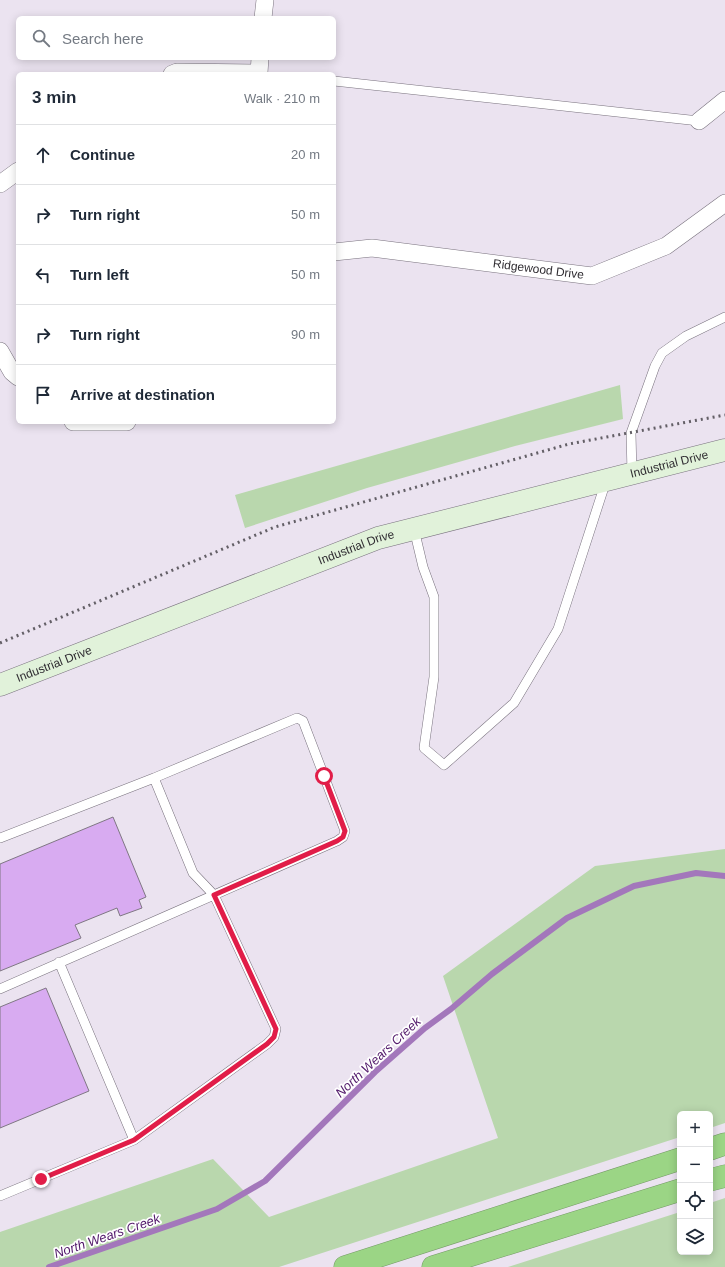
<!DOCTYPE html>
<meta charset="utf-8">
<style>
body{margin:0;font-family:Arial,sans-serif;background:#f2f2f3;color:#1f2937}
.controls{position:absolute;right:12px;bottom:12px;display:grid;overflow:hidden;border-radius:6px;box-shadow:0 2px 10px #0003}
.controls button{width:36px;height:36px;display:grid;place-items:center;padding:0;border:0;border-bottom:1px solid #e0e1e3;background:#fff;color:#1f2937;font:20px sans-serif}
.stop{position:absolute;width:12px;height:12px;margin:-9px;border:3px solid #e11d48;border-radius:50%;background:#fff}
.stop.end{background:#e11d48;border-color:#fff;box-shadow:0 1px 4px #0008}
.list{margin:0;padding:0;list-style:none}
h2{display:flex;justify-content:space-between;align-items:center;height:52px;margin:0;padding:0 16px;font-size:17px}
h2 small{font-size:13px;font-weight:400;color:#747a83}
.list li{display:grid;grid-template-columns:26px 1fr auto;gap:12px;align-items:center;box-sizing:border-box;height:60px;padding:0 16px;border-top:1px solid #e0e1e3}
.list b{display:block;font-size:15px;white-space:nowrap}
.list em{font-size:13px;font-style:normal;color:#747a83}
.icon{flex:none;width:22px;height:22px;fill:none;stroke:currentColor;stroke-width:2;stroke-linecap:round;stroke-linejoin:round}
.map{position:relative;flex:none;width:725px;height:1267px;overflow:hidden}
.search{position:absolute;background:#fff;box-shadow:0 2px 10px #0003;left:16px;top:16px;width:320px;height:44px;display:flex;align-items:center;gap:10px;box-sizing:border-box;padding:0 14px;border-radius:6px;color:#747a83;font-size:15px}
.panel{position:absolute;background:#fff;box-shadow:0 2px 10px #0003;left:16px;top:72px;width:320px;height:352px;border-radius:6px}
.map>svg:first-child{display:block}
.green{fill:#b9d7ad}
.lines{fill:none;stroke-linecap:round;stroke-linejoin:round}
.stream{stroke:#a377bb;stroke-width:6}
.building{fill:#d8abf1;stroke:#7f7783}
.lane-casing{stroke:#79727e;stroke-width:10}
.street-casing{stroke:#79727e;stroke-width:18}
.secondary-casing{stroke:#79727e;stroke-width:23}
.highway-casing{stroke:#769a68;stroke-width:23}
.lane{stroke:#fff;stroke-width:9}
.street{stroke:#fff;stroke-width:17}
.secondary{stroke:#e1f2da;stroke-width:22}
.highway{stroke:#9bd585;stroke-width:22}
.rail{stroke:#635f66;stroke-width:3;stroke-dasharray:2 4;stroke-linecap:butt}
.route{stroke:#e11d48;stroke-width:5}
.labels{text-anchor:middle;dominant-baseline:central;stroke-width:3.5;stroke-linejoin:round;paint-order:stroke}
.street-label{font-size:12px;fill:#302d32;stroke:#fff}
.water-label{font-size:13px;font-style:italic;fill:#51186a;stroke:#fff}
</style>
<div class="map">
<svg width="725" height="1267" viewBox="0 0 725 1267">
<rect width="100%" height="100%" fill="#ebe3f0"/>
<path class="green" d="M620 385 623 419 515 446 367 488 245 528 235 495Z
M725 849V1123L710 1128V1114H680V1137L279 1267H0V1232L213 1159 269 1217 498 1138 443 976 595 866Z
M725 1198V1267H508L680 1212V1252H710V1203Z"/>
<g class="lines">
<path class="stream" d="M49 1267 217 1209 265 1181 375 1072 425 1028 451 1009 492 974 567 918 634 886 696 873 725 876"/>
</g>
<path class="building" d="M113 817 146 897 139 900 142 908 120 916 117 908 75 925 81 938 0 971V864Z
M46 988 89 1091 0 1128V1007Z"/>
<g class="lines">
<g class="lane-casing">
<path id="lane" d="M334 81 699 121
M632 474 631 433 655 366 662 353 686 336 725 317
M414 529 423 567 434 597V677L424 748 444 765 514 703 558 629 606 481
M0 838 154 778 297 718 303 721 345 831 343 837 337 841 0 989
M59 962 134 1140
M0 1196 134 1140 267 1044 274 1037 276 1029 214 895 193 873 154 778"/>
</g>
<g class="street-casing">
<g id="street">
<path d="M263 18 265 0"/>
<path d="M172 74 177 72 259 73 260 58"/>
<path d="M699 121 725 100"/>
<path d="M0 184 18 171"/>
<path id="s1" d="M334 252 372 248 592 276 666 246 725 203"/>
<path d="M0 351 12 372 18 377"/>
<path d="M73 422H127"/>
</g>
</g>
<g class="secondary-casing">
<g id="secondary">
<path id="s2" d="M0 685 378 538 725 450"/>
</g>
</g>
<g class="highway-casing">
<path id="highway" d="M710 1149 725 1144
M710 1180 725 1176
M345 1267 680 1159
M433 1267 680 1190"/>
</g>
<use href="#lane" class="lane"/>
<use href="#street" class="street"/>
<use href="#secondary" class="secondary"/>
<use href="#highway" class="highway"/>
<path class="rail" d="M0 643 275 527 569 444 725 415"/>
</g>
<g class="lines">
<path class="route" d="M41 1179 134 1140 267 1044 274 1037 276 1029 214 895 337 841 343 837 345 831 324 776"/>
</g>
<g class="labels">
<g class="street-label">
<text stroke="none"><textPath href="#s1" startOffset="206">Ridgewood Drive</textPath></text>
<text stroke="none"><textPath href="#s2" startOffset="706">Industrial Drive</textPath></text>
<text stroke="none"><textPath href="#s2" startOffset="382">Industrial Drive</textPath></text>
<text stroke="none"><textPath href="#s2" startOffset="58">Industrial Drive</textPath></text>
</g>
<g class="water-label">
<text transform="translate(378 1057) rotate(-43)">North Wears Creek</text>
<text transform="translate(107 1236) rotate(-19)">North Wears Creek</text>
</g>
</g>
</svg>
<div class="controls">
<button>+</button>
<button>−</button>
<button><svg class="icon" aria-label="locate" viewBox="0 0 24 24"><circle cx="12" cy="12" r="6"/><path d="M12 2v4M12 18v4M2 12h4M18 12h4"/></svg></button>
<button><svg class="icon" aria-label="layers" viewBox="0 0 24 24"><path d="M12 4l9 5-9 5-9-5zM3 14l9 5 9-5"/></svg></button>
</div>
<div class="stop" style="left:324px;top:776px"></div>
<div class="stop end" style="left:41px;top:1179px"></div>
<div class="search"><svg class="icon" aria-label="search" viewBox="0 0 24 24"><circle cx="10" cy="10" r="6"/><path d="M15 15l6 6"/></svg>Search here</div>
<section class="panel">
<h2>3 min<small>Walk · 210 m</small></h2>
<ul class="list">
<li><svg class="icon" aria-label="ahead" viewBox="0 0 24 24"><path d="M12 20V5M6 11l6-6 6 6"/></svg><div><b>Continue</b></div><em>20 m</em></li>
<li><svg class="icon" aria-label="right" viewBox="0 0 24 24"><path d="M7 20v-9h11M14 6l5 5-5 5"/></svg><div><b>Turn right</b></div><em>50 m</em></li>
<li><svg class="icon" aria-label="left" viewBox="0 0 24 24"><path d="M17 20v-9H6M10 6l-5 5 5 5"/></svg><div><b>Turn left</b></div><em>50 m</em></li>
<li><svg class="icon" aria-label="right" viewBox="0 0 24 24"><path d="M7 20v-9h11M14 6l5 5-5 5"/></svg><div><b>Turn right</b></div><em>90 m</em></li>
<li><svg class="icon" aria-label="arrive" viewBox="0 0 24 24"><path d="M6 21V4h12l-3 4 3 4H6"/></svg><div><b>Arrive at destination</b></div></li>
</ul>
</section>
</div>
